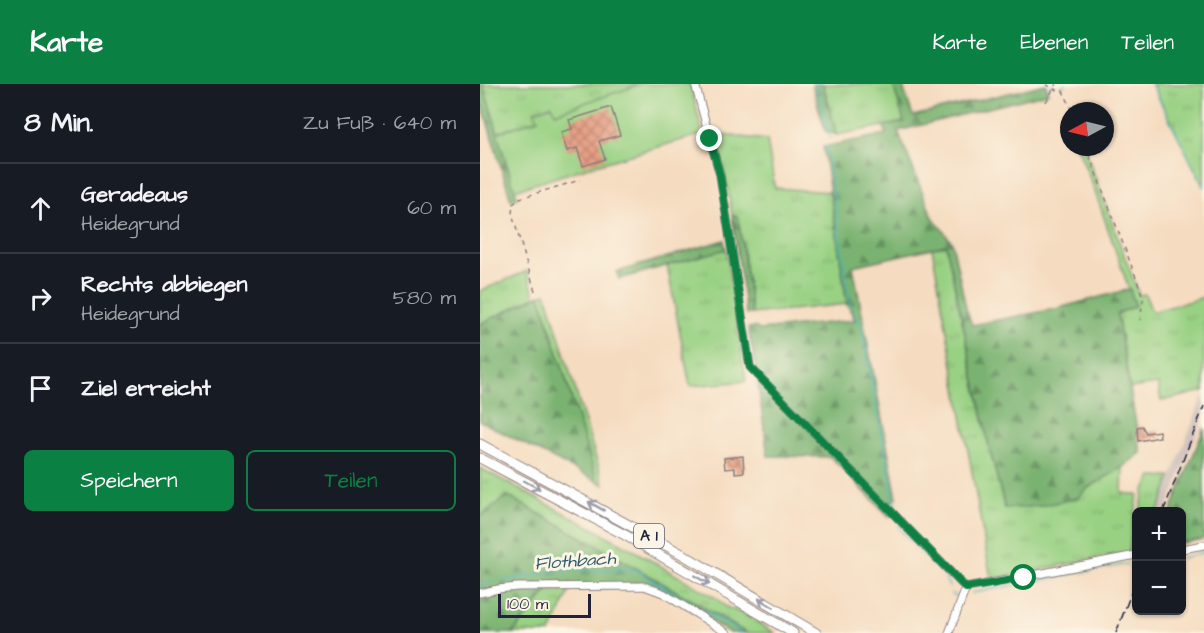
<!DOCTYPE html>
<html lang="de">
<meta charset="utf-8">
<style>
body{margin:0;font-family:"Architects Daughter",sans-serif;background:#242831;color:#f1f3f6}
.controls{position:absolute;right:18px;bottom:18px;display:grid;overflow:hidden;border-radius:9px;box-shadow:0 2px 4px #0004}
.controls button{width:54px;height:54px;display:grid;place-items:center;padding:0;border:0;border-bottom:2px solid #363941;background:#171b24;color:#f1f3f6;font:30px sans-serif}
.compass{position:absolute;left:580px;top:18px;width:54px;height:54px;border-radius:50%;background:#171b24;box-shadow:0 2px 4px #0004;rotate:263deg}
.scale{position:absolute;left:18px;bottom:15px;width:93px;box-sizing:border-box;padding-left:6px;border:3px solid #22223b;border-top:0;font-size:16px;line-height:21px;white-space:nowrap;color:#22223b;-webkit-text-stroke:4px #fcf5e5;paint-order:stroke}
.stop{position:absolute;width:18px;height:18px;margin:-14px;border:4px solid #0b8043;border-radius:50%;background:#fff}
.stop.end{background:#0b8043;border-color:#fff;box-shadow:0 2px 6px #0008}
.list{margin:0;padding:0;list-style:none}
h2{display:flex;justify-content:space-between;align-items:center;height:78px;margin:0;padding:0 24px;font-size:26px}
h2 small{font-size:20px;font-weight:400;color:#9ea1a6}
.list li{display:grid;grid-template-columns:39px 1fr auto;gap:18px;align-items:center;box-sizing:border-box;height:90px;padding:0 24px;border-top:2px solid #363941}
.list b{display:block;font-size:22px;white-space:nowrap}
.list p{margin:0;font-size:20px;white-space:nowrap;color:#9ea1a6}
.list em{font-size:20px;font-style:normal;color:#9ea1a6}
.actions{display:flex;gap:12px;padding:18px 24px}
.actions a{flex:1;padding:14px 0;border:2px solid #0b8043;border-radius:9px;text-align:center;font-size:21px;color:#0b8043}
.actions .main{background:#0b8043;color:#fff}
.icon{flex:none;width:33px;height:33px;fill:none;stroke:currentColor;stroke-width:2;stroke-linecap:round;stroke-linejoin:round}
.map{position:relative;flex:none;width:724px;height:549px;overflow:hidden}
header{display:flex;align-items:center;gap:36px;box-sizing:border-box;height:84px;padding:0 30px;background:#0b8043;color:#fff}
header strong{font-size:28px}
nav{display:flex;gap:33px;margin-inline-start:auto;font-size:21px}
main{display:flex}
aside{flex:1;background:#171b24}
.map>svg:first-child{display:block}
.industrial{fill:#cfc0ba}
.grass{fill:url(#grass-tufts);stroke:#5e7a5f;stroke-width:1.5}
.forest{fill:url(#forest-firs);stroke:#4e6a56;stroke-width:1.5}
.pitch{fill:#99d183;stroke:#5e7a5f;stroke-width:1.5}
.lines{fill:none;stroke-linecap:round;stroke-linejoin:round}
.stream{stroke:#3fb0b9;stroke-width:1.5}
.building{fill:url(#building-cross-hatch)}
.minor-casing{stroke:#8c7f7e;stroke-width:9}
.highway-casing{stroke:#8c7f7e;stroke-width:11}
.path{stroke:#8c7f7e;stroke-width:1.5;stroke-dasharray:4.5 4.5;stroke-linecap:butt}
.minor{stroke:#fff;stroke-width:7}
.highway{stroke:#fff;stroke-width:9}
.rail{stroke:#22223b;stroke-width:1.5;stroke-dasharray:9 4.5;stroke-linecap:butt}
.oneway{stroke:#9c9ca7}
.route{stroke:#0b8043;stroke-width:8}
.labels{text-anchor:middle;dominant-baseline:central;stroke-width:6;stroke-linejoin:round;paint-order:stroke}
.shield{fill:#fcf5e5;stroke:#63616e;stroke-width:1.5}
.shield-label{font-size:15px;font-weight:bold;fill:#22223b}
.water-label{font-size:18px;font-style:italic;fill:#2e5b6d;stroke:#fcf5e5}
</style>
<header>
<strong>Karte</strong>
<nav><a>Karte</a><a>Ebenen</a><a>Teilen</a></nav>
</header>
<main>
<aside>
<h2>8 Min.<small>Zu Fuß · 640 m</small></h2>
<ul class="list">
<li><svg class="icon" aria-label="ahead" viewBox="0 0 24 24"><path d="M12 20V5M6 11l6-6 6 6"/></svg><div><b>Geradeaus</b><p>Heidegrund</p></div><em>60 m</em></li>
<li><svg class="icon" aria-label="right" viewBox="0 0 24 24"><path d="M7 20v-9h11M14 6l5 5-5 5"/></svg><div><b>Rechts abbiegen</b><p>Heidegrund</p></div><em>580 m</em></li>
<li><svg class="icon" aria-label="arrive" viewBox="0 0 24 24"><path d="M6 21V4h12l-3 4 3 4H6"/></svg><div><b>Ziel erreicht</b></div></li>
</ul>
<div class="actions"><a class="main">Speichern</a><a>Teilen</a></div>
</aside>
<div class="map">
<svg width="724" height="549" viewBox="0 0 724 549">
<defs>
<pattern id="grass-tufts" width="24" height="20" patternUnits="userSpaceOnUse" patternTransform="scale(1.5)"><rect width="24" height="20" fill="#99d183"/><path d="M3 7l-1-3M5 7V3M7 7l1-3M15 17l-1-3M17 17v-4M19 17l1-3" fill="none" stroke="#84b372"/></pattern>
<pattern id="forest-firs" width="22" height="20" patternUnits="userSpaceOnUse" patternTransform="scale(1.5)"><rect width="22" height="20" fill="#7ab371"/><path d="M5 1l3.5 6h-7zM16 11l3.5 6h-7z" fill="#64915e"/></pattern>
<pattern id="building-cross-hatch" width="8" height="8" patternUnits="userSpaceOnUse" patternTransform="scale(1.5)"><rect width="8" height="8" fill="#e69e83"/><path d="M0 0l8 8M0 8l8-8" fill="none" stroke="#ba806c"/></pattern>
</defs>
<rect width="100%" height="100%" fill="#fcf5e5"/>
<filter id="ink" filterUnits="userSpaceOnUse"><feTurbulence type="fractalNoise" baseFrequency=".0167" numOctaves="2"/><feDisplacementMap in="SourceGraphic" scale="12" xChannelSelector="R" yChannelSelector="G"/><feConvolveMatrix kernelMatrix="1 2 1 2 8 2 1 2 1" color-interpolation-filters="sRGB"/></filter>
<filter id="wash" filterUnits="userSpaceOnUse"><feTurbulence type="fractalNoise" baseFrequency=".008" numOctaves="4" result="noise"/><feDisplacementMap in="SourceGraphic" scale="24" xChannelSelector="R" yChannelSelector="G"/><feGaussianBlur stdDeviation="1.35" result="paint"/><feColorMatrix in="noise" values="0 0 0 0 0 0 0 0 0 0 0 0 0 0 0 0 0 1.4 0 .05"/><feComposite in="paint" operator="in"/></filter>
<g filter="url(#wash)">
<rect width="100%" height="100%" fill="#f5dcc0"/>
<path class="industrial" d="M724 310V331L686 427H678Z"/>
<path class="grass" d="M3 0H161L17 49Z
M343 0H413L425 38 357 51Z
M672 0H724V104Z
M235 50 287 56 295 104 350 108 367 220 272 230 258 133 252 131 248 105Z
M597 63H604L659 211 665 210 672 228 724 213V307L681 317 678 300 650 304 637 229 655 222 613 102Z
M466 161 509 363 525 424 598 414 606 405 643 383 642 409 658 411 649 468 511 495 452 164Z
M246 165 266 297 210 302 187 181Z
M47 187 55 213 0 240V207Z
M66 209 124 401 117 397 60 211Z
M0 384 146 462 236 514 246 523 262 529 295 549H266L172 493 150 482 28 412 0 433Z
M672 393H691L678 427H660L664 407Z
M90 507 70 549H33L67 508Z"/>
<path class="forest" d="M0 0H3L35 106 37 113 31 116 0 14Z
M332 0H343L357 51 345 47Z
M413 0H422L433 32 566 0 568 9 418 47 452 132 472 158 486 224 492 241 575 225 650 205 655 222 637 230 661 369 643 383 606 405 598 414 560 422 525 425 509 363 466 161 373 182 417 414 411 418 409 433 351 373 288 372 275 279 268 244 274 243 280 246 375 236 367 220 343 63 406 50 404 42 424 38Z
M252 131 258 133 272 230H266Z
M244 156 246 165 139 195 137 188Z
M60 211 117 397 0 337V240Z
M724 344V455L702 459V428L691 427Z
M27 412C108 456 188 501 266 549H250L171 502 0 507V433Z
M24 506H68L33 549H0V511Z"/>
<path class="pitch" d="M161 0H210L223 50 102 85 35 106 17 49 58 35 54 27 72 21 75 29Z"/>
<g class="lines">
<path class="stream" d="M336 0 350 54
M571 0 572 1
M671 0 724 102
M581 2 586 0
M346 63 370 219 381 241 416 426
M419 441 422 448 465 492 469 503
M702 474 724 468
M22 497 79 487 154 485 261 549
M0 502 14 498
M472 509 473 511 477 512
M492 509 647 480"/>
</g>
<g id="blocks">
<path class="building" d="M131 23 140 51 119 57 125 75 103 82 97 64 87 67 81 48 92 45 89 36Z
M662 342 666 349 679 347 680 353 658 357 657 343Z
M263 372 264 388 255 389V384L245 385 244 374Z"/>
</g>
</g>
<g filter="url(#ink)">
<use href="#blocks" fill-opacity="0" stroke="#8c7f7e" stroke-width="1.5"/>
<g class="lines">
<g class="minor-casing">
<path id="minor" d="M215 0 240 91 270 283 486 504
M702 465 724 461
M486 504 656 471
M0 509 18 505 37 503 164 502 183 509 247 549
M469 549 486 504"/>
</g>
<g class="highway-casing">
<path id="highway" d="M0 360 202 470 336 549
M0 374 145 451 313 549"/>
</g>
<path class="path" d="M566 0 573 5 583 7 593 27
M566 18 576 0
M606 63 660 204 663 215 660 238
M55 207 32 130 33 120 40 114 100 96"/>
<use href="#minor" class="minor"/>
<use href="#highway" class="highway"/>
<path class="rail" d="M683 428 724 322
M636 549 656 496"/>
</g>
<defs><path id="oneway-shaft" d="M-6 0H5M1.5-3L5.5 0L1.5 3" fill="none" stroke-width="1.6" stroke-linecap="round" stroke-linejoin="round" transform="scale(1.5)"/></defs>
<g class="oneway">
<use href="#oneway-shaft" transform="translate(52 401) rotate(28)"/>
<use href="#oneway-shaft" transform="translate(116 422) rotate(-151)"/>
<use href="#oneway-shaft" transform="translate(222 496) rotate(30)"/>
<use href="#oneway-shaft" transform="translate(286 519) rotate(-149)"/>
</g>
</g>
<g class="lines" filter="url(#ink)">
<path class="route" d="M230 55 240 91 270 283 486 504 544 494"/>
</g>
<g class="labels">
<rect class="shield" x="154" y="440" width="30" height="24" rx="4.5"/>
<g class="shield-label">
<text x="169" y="452">A 1</text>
</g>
<g class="water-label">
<text transform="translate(95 477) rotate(-4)">Flothbach</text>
</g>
</g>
</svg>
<div class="controls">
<button>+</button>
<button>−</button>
</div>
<svg class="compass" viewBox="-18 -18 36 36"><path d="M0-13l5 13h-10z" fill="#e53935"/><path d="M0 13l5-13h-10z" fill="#9ea1a6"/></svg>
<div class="scale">100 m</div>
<div class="stop" style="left:544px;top:494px"></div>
<div class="stop end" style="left:230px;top:55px"></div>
</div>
</main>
